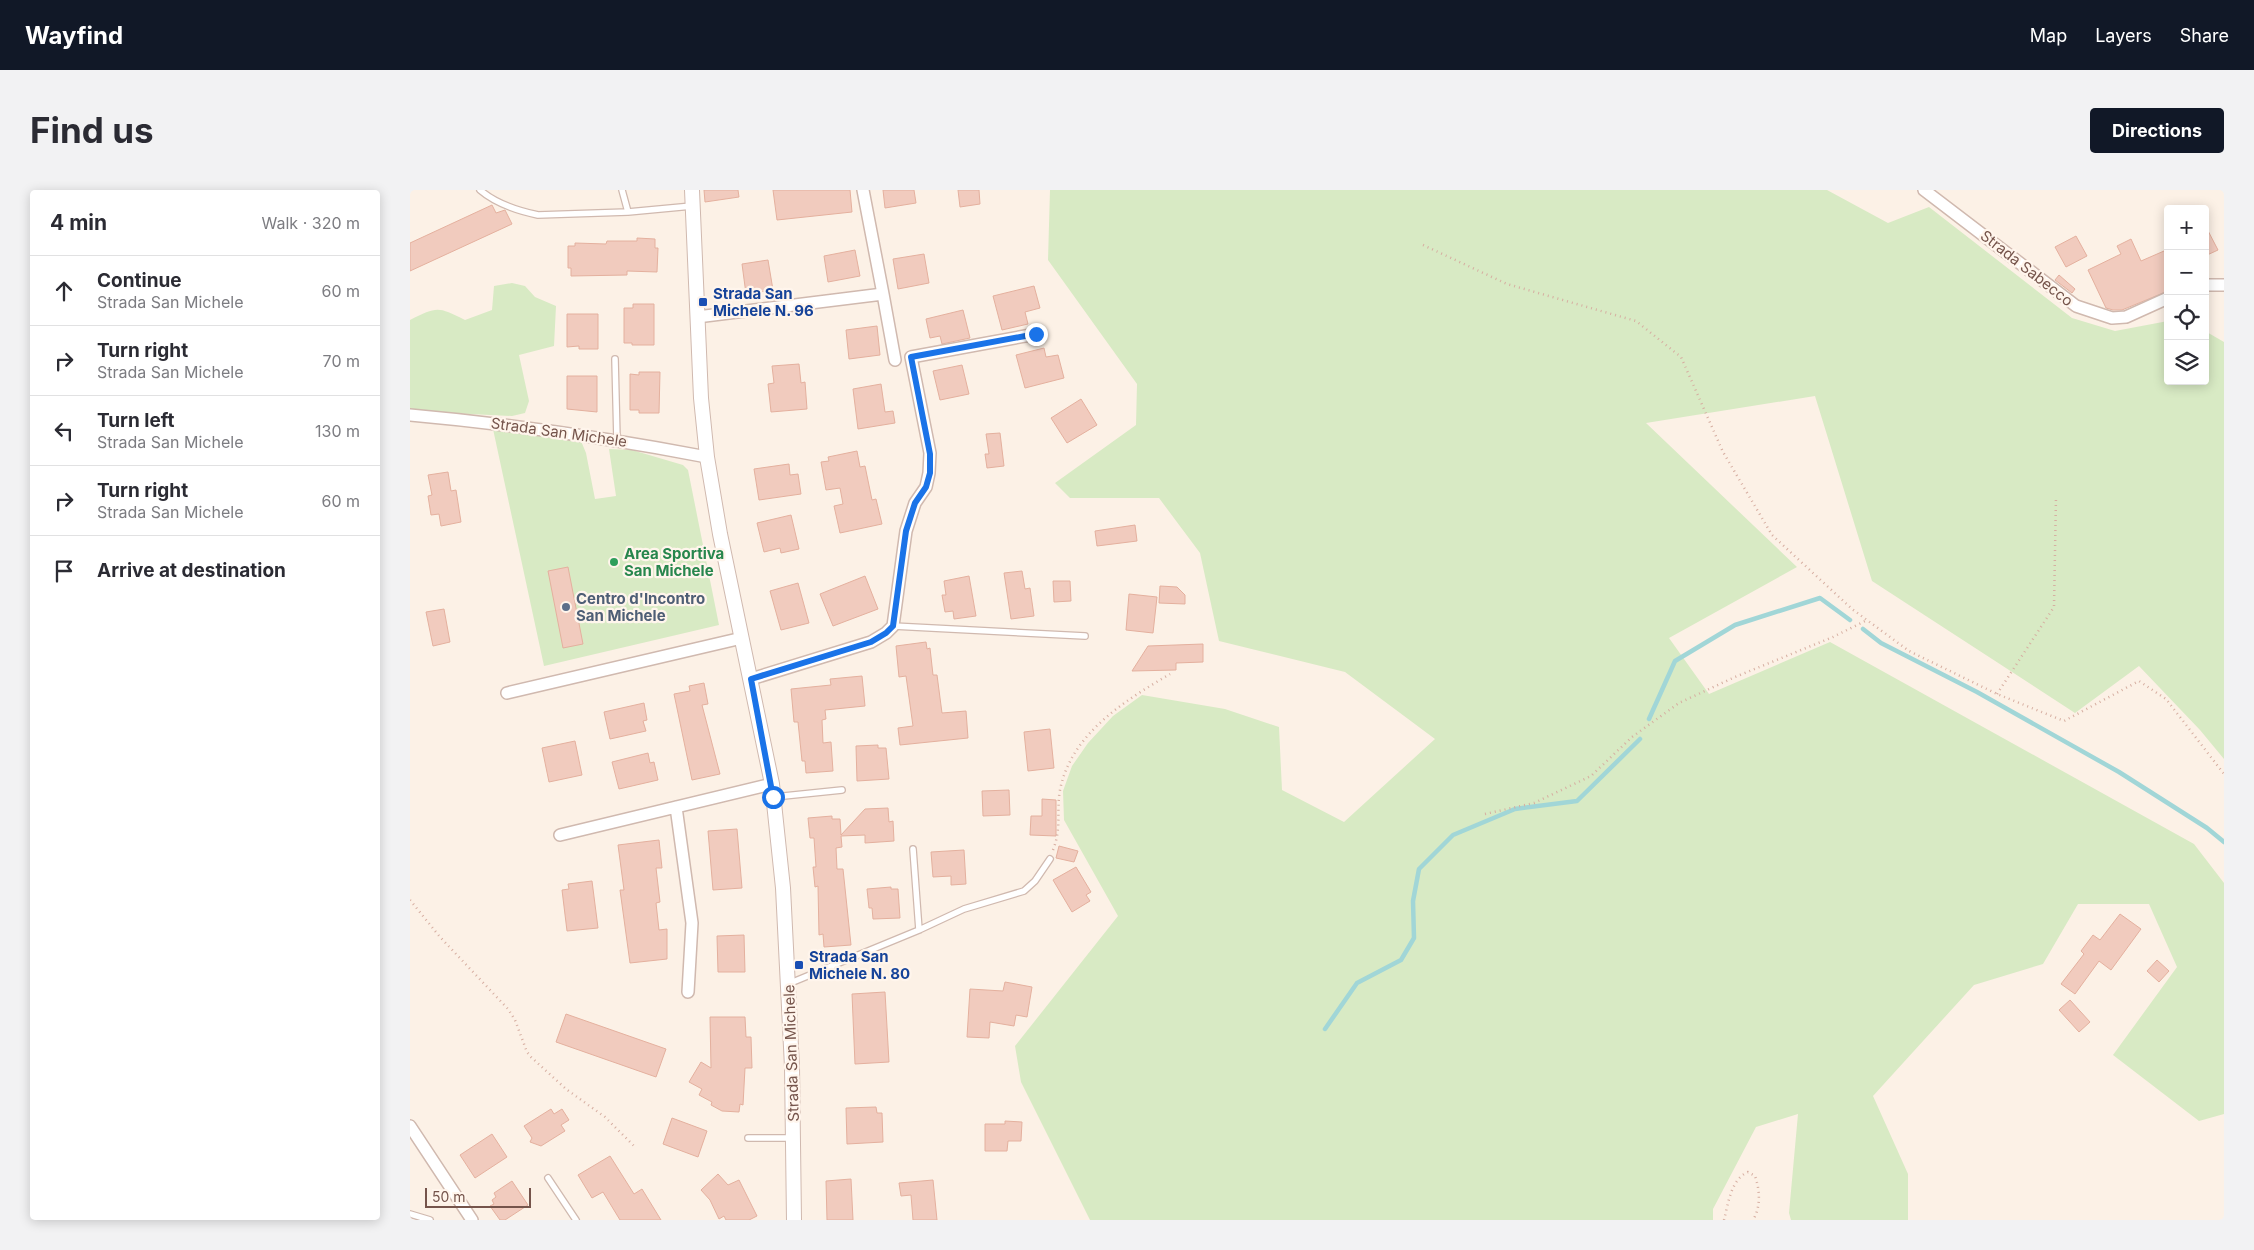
<!DOCTYPE html>
<meta charset="utf-8">
<style>
body{margin:0;font-family:Inter,sans-serif;background:#f2f2f3;color:#2b2b33}
.controls{position:absolute;right:15px;top:15px;display:grid;overflow:hidden;border-radius:5px;box-shadow:0 2px 12px #0003}
.controls button{width:45px;height:45px;display:grid;place-items:center;padding:0;border:0;border-bottom:1px solid #e1e1e2;background:#fff;color:#2b2b33;font:25px sans-serif}
.scale{position:absolute;left:15px;bottom:12px;width:106px;box-sizing:border-box;padding-left:5px;border:2px solid #75544b;border-top:0;font-size:14px;line-height:18px;white-space:nowrap;color:#75544b;-webkit-text-stroke:4px #fff5ec;paint-order:stroke}
.stop{position:absolute;width:15px;height:15px;margin:-11px;border:4px solid #1a73e8;border-radius:50%;background:#fff}
.stop.end{background:#1a73e8;border-color:#fff;box-shadow:0 1px 5px #0008}
.list{margin:0;padding:0;list-style:none}
h2{display:flex;justify-content:space-between;align-items:center;height:65px;margin:0;padding:0 20px;font-size:21px}
h2 small{font-size:16px;font-weight:400;color:#7c7c81}
.list li{display:grid;grid-template-columns:32px 1fr auto;gap:15px;align-items:center;box-sizing:border-box;height:70px;padding:0 20px;border-top:1px solid #e1e1e2}
.list b{display:block;font-size:19px;white-space:nowrap}
.list p{margin:0;font-size:16px;white-space:nowrap;color:#7c7c81}
.list em{font-size:16px;font-style:normal;color:#7c7c81}
.icon{flex:none;width:28px;height:28px;fill:none;stroke:currentColor;stroke-width:2;stroke-linecap:round;stroke-linejoin:round}
.map{position:relative;flex:none;width:1814px;height:1030px;overflow:hidden;border-radius:5px}
header{display:flex;align-items:center;gap:30px;box-sizing:border-box;height:70px;padding:0 25px;background:#111827;color:#fff}
header strong{font-size:24px}
nav{display:flex;gap:28px;margin-inline-start:auto;font-size:18px}
.intro{display:flex;align-items:center;justify-content:space-between;box-sizing:border-box;height:120px;padding:0 30px}
h1{margin:0;font-size:35px}
.button{padding:12px 22px;border-radius:5px;background:#111827;color:#fff;font-size:18px;font-weight:700}
main{display:flex;gap:30px;padding:0 30px}
aside{flex:1;background:#fff;border-radius:5px;box-shadow:0 2px 12px #0003}
.map>svg:first-child{display:block}
.green{fill:#d8eac4}
.lines{fill:none;stroke-linecap:round;stroke-linejoin:round}
.stream{stroke:#a1d6d7;stroke-width:4.5}
.building{fill:#f1cbbe;stroke:#e4b09e}
.service-casing{stroke:#d0b9af;stroke-width:8}
.minor-casing{stroke:#d0b9af;stroke-width:14}
.tertiary-casing{stroke:#d0b9af;stroke-width:16}
.path{stroke:#d6aea1;stroke-width:2.5;stroke-dasharray:1 4;stroke-linecap:butt}
.service{stroke:#fff;stroke-width:5.5}
.minor{stroke:#fff;stroke-width:11}
.tertiary{stroke:#fff;stroke-width:14}
.route{stroke:#1a73e8;stroke-width:6}
.transit-dot{fill:#1a4fb4;stroke:#fff5ec;stroke-width:2}
.leisure-dot{fill:#2e9e5b;stroke:#fff5ec;stroke-width:2}
.service-dot{fill:#5c6f8a;stroke:#fff5ec;stroke-width:2}
.labels{text-anchor:middle;dominant-baseline:central;stroke-width:4.5;stroke-linejoin:round;paint-order:stroke}
.street-label{font-size:15px;fill:#75544b;stroke:#fff5ec}
.transit-label{font-size:15px;font-weight:bold;fill:#164399;stroke:#fff5ec;text-anchor:start}
.leisure-label{font-size:15px;font-weight:bold;fill:#27864d;stroke:#fff5ec;text-anchor:start}
.service-label{font-size:15px;font-weight:bold;fill:#4e5e75;stroke:#fff5ec;text-anchor:start}
</style>
<header>
<strong>Wayfind</strong>
<nav><a>Map</a><a>Layers</a><a>Share</a></nav>
</header>
<div class="intro"><h1>Find us</h1><a class="button">Directions</a></div>
<main>
<aside>
<h2>4 min<small>Walk · 320 m</small></h2>
<ul class="list">
<li><svg class="icon" aria-label="ahead" viewBox="0 0 24 24"><path d="M12 20V5M6 11l6-6 6 6"/></svg><div><b>Continue</b><p>Strada San Michele</p></div><em>60 m</em></li>
<li><svg class="icon" aria-label="right" viewBox="0 0 24 24"><path d="M7 20v-9h11M14 6l5 5-5 5"/></svg><div><b>Turn right</b><p>Strada San Michele</p></div><em>70 m</em></li>
<li><svg class="icon" aria-label="left" viewBox="0 0 24 24"><path d="M17 20v-9H6M10 6l-5 5 5 5"/></svg><div><b>Turn left</b><p>Strada San Michele</p></div><em>130 m</em></li>
<li><svg class="icon" aria-label="right" viewBox="0 0 24 24"><path d="M7 20v-9h11M14 6l5 5-5 5"/></svg><div><b>Turn right</b><p>Strada San Michele</p></div><em>60 m</em></li>
<li><svg class="icon" aria-label="arrive" viewBox="0 0 24 24"><path d="M6 21V4h12l-3 4 3 4H6"/></svg><div><b>Arrive at destination</b></div></li>
</ul>
</aside>
<div class="map">
<svg width="1814" height="1030" viewBox="0 0 1814 1030">
<rect width="100%" height="100%" fill="#fcf1e6"/>
<path class="green" d="M640 0H1417L1478 33 1519 17 1662 128 1705 141 1758 131V191H1795V141L1814 152V569L1790 540 1729 476 1665 523 1462 391 1405 206 1236 233 1387 377 1259 448 1299 504 1420 452 1784 654 1814 693V924L1789 931 1703 865 1767 777 1739 714H1668L1633 774 1564 795 1463 906 1498 984V1030H1381L1379 1023 1388 924 1346 937 1303 1019V1030H680L611 892 605 856 708 726 654 630 653 601 662 576 678 553 703 526 732 505 815 519 869 537 872 600 934 632 1025 549 935 482 809 451 790 363 749 308H660L645 293 726 235 727 194 638 70Z
M102 93 115 96 125 107 146 116 144 156 109 165 119 211 115 223 102 226 0 221V130C27 117 27 116 55 130L82 120 84 96Z
M83 239 171 251 176 263 185 309 206 306 199 259 222 260 273 275 278 280 309 435 134 476Z"/>
<g class="lines">
<path class="stream" d="M1453 439 1471 453 1567 502 1709 582 1797 638 1814 652
M1239 529 1265 471 1325 435 1410 408 1440 430
M915 839 947 793 991 770 1004 748 1003 711 1009 679 1043 645 1105 619 1167 611 1230 549"/>
</g>
<path class="building" d="M294 0H328L329 7 295 12Z
M363 0H440L442 22 367 30Z
M473 0H504L506 13 475 18Z
M548 0H569L570 14 550 17Z
M82 15 86 23 95 20 102 34 0 81V53Z
M1795 35 1808 60 1795 66Z
M1666 46 1677 66 1656 77 1645 57Z
M227 48 245 49V58H248L247 82 217 81V85L161 86V78H158V56H165V53L196 54 197 51H227Z
M1721 49 1731 71 1754 61 1758 71V101L1712 120H1703L1696 118 1678 80 1711 64 1707 56Z
M445 60 450 86 418 92 414 66Z
M514 64 519 93 488 99 483 69Z
M358 70 363 100 336 104 332 74Z
M1649 85 1665 99 1662 103 1645 90Z
M624 96 630 118 615 122 618 134 592 140 583 106Z
M223 114H244V155H222V153H214V118H223Z
M553 120 560 148 532 154 530 146 520 148 516 129Z
M157 124H188V159H169V156L157 157Z
M467 136 470 165 439 169 436 140Z
M634 158 636 167 648 165 654 188 615 198 606 165Z
M389 174 391 193 395 192 397 219 361 222 358 194 364 193 362 176Z
M552 175 559 204 530 210 523 181Z
M229 182H250L249 223H229V220H220V184L229 185Z
M157 186H187V222L157 219Z
M471 194 475 222 483 221 485 233 448 239 443 199Z
M671 209 687 235 657 253 641 228Z
M590 243 594 276 577 278 575 264H579L576 244Z
M447 261 450 277 455 276 462 310 466 309 472 334 430 343 424 316 433 314 430 298 416 300 411 272 419 271 418 267Z
M379 274 380 285 388 284 391 304 349 310 344 279Z
M38 282 41 301 46 300 51 332 31 336 29 324 21 325 18 306 22 305 18 285Z
M381 325 389 359 371 363 370 358 354 362 347 333Z
M725 335 727 351 687 356 685 341Z
M158 377 173 454 153 458 138 381Z
M612 381 615 399 620 398 624 426 601 429 594 383Z
M455 386 468 419 423 436 410 404Z
M559 386 566 426 544 429 543 421 535 422 532 405H536L534 391Z
M643 391H660L661 411 644 412Z
M388 393 399 433 371 440 360 401Z
M750 396 767 397 775 405V414L749 413Z
M719 404 747 407 743 443 716 440Z
M34 419 40 452 23 456 16 422Z
M516 452 517 459 520 458 523 485H527L532 523 556 521 558 548 490 555 488 538 503 536 496 486 489 487 486 456Z
M793 454V472L766 473V480L722 481 738 456Z
M452 486 455 516 415 520 416 529 412 530 413 553 421 552 423 581 396 583 395 571H392L388 532H384L381 499 421 495 420 489Z
M294 493 298 514 292 515 310 584 282 590 264 504 280 501 279 496Z
M234 513 237 530 233 531 236 541 200 549 194 522Z
M640 539 644 578 618 581 614 542Z
M165 551 172 585 139 592 132 558Z
M468 555V558H476L479 589 447 591 446 556Z
M238 563 240 573 244 572 248 590 209 599 202 572Z
M599 600 600 625 573 626 572 601Z
M632 609 646 610V646L620 645 621 626H632Z
M478 618 479 632 483 631 484 651 455 653V645L431 646 432 657 426 658 427 679H433L441 755 414 757 413 744 409 745 408 696 405 697 403 677H406L404 648H400L398 628 422 626V629H430L431 645 455 619Z
M327 639 332 698 303 700 298 641Z
M249 650 252 678H246L250 712 246 713 249 740 257 739V769L220 773 210 700H214L208 655Z
M649 656 668 661 664 672 646 668Z
M554 660 556 694 541 695V686L523 687 521 662Z
M666 677 681 702 676 705 680 711 662 722 643 690Z
M182 691 188 738 157 741 152 700 159 699 158 694Z
M481 697V699H488L490 728 463 729 462 718H459L457 699Z
M1710 724 1731 739 1701 780 1689 771 1665 804 1651 794 1674 764 1671 761 1683 745 1690 750Z
M334 745 335 782H308L307 746Z
M1747 770 1759 781 1749 792 1737 781Z
M595 792 622 797 617 827 606 825 604 836 580 832 579 848 557 847 560 799 593 801Z
M475 802 479 872 445 874 442 804Z
M1660 810 1680 832 1669 842 1649 820Z
M156 824 256 859 246 887 146 852Z
M300 827H335L336 847H341L342 878H335L333 915 330 914 329 922 312 921 301 915 302 912 289 905 292 899 279 892 291 872 301 878Z
M466 917 467 923H472L473 952 437 954 436 918Z
M141 919 144 924 152 919 159 930 151 935 155 941 131 956 120 952 122 948 114 936Z
M262 928 297 941 288 967 253 954Z
M595 931 612 932 611 951H598L597 961H575V934H595Z
M82 944 97 967 65 988 50 965Z
M200 966 224 1004 232 999 251 1030H210L193 1002 182 1008 168 985Z
M308 984 318 995 329 990 347 1026 339 1030H316L314 1026 309 1029 300 1010 291 1000Z
M441 989 443 1030H417L416 991Z
M523 990 527 1030H503L501 1005 491 1006 489 993Z
M102 991 118 1015 95 1030H90L80 1016 84 1014 82 1010 86 1007 84 1003Z"/>
<g class="lines">
<g class="service-casing">
<path id="service" d="M70 0C85 13 109 21 128 25L218 22 282 16
M212 0 218 22
M205 169 207 250
M483 436 675 446
M364 607 432 600
M503 659 509 740
M378 794 509 740 554 719 614 701 625 691 640 669
M338 948H383
M138 988 166 1030
M0 1024 20 1030"/>
</g>
<g class="minor-casing">
<path id="minor" d="M1514 0 1666 116 1702 128 1716 127 1758 108
M1795 95H1814
M473 104 485 170
M287 127 473 104 453 0
M0 225C100 234 199 248 297 267
M341 489 461 452 476 443 483 436 496 341 505 313 516 297 519 283 520 263 501 167 626 144
M97 503 332 448
M266 617 282 733 278 802
M150 645 362 594
M0 936 62 1030"/>
</g>
<g class="tertiary-casing">
<path id="tertiary" d="M282 0 291 208 297 267 310 344 362 594 373 698 382 877 384 1030"/>
</g>
<path class="path" d="M1013 55 1097 94 1226 131 1271 167 1313 262 1362 345 1442 419 1499 461 1587 504 1654 531 1729 491 1756 509 1814 584
M1587 504 1644 417 1646 307
M1075 624 1124 613 1181 586 1222 547 1269 513 1325 487 1423 447 1457 430
M643 660C652 637 646 622 650 600 661 544 714 511 760 484
M0 710 30 747 98 819 105 830 117 862 121 867 156 899 195 927 225 957
M1314 1030C1318 1014 1321 989 1338 982L1345 986C1350 1000 1351 1017 1343 1030"/>
<use href="#service" class="service"/>
<use href="#minor" class="minor"/>
<use href="#tertiary" class="tertiary"/>
</g>
<g class="lines">
<path class="route" d="M363 607 341 489 461 452 476 443 483 436 496 341 505 313 516 297 520 283V264L501 167 626 144"/>
</g>
<g class="transit-dot">
<rect x="288" y="107" width="10" height="10" rx="2.5"/>
<rect x="384" y="770" width="10" height="10" rx="2.5"/>
</g>
<circle class="leisure-dot" cx="204" cy="372" r="5"/>
<circle class="service-dot" cx="156" cy="417" r="5"/>
<g class="labels">
<g class="street-label">
<text transform="translate(1617 78) rotate(38)">Strada Sabecco</text>
<text transform="translate(149 242) rotate(8)">Strada San Michele</text>
<text transform="translate(381 863) rotate(-92)">Strada San Michele</text>
</g>
<g class="transit-label">
<text x="303" y="103">Strada San<tspan x="303" dy="17">Michele N. 96</tspan></text>
<text x="399" y="766">Strada San<tspan x="399" dy="17">Michele N. 80</tspan></text>
</g>
<g class="leisure-label">
<text x="214" y="363">Area Sportiva<tspan x="214" dy="17">San Michele</tspan></text>
</g>
<g class="service-label">
<text x="166" y="408">Centro d'Incontro<tspan x="166" dy="17">San Michele</tspan></text>
</g>
</g>
</svg>
<div class="controls">
<button>+</button>
<button>−</button>
<button><svg class="icon" aria-label="locate" viewBox="0 0 24 24"><circle cx="12" cy="12" r="6"/><path d="M12 2v4M12 18v4M2 12h4M18 12h4"/></svg></button>
<button><svg class="icon" aria-label="layers" viewBox="0 0 24 24"><path d="M12 4l9 5-9 5-9-5zM3 14l9 5 9-5"/></svg></button>
</div>
<div class="scale">50 m</div>
<div class="stop" style="left:363px;top:607px"></div>
<div class="stop end" style="left:626px;top:144px"></div>
</div>
</main>
